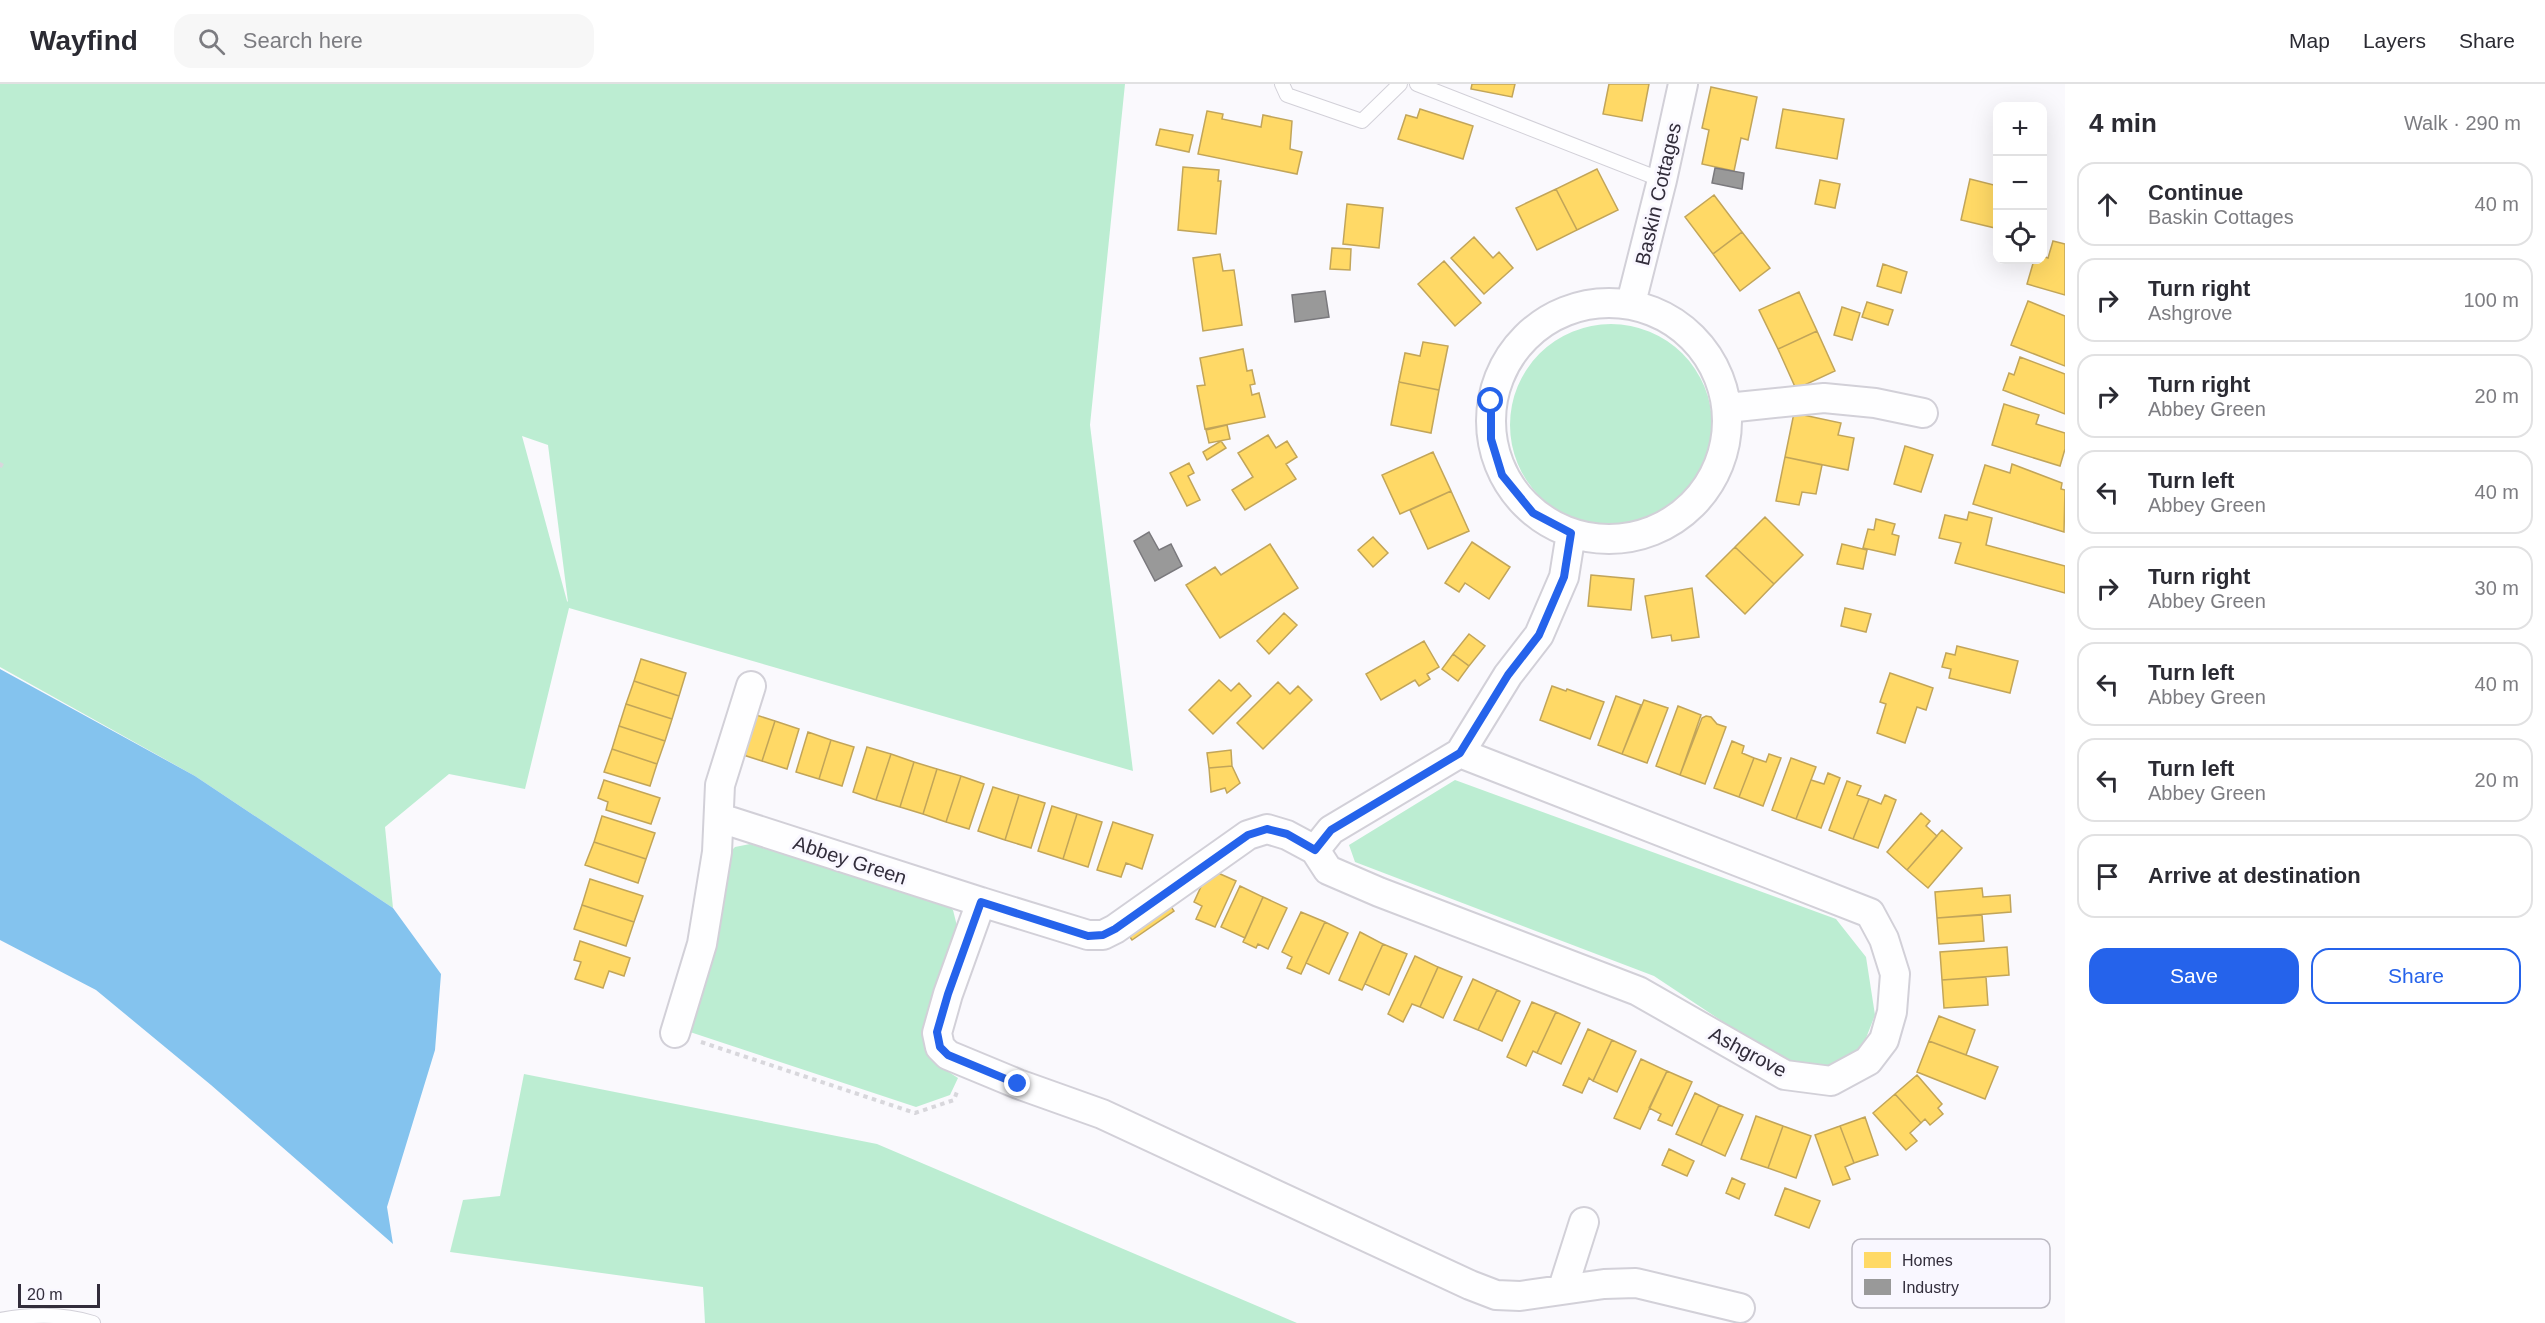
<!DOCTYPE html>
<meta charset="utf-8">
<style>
body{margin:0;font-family:Arial,sans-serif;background:#f7f7f7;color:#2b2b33}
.controls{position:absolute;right:18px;top:18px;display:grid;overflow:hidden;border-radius:12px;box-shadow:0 6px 24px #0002}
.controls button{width:54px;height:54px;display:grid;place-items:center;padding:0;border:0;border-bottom:2px solid #e1e1e2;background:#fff;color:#2b2b33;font:30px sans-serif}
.scale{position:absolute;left:18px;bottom:15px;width:82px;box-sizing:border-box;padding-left:6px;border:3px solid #322d3b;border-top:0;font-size:16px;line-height:21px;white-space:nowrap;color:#322d3b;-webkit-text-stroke:4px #f9f7ff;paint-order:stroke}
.stop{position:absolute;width:18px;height:18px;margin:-14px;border:4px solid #2563eb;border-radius:50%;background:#fff}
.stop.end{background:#2563eb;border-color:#fff;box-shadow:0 2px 6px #0008}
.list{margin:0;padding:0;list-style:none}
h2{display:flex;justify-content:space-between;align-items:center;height:78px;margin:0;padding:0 24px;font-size:26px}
h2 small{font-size:20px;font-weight:400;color:#7c7c81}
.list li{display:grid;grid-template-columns:39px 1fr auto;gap:18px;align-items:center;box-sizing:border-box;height:84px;margin:0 12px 12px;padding:0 12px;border:2px solid #e1e1e2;border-radius:18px}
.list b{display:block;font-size:22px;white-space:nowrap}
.list p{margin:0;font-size:20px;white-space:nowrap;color:#7c7c81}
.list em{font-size:20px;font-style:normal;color:#7c7c81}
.actions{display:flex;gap:12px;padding:18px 24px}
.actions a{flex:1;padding:14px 0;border:2px solid #2563eb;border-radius:18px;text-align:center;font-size:21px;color:#2563eb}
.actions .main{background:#2563eb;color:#fff}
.icon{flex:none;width:33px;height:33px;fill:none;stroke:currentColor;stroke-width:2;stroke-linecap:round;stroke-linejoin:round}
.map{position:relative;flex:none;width:2065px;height:1239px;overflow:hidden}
header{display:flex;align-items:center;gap:36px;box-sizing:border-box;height:84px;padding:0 30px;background:#fff;border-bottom:2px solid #e1e1e2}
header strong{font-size:28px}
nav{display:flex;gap:33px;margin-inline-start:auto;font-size:21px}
.search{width:420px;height:54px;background:#f7f7f7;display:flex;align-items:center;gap:15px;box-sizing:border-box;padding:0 21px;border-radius:18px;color:#7c7c81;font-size:22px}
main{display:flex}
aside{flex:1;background:#fff}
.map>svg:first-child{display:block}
.green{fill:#bcedd2;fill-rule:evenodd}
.water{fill:#84c3ee}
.homes{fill:#ffd966;stroke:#c2a559;stroke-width:1.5}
.industry{fill:#999;stroke:#7a797d;stroke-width:1.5}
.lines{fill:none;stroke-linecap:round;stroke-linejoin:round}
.lane-casing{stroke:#d2d0d8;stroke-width:16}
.street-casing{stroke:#d2d0d8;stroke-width:32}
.path{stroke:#d8d7dc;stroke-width:4;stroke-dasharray:4.5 4.5;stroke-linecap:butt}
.lane{stroke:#fefeff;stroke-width:14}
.street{stroke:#fefeff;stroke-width:28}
.route{stroke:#2563eb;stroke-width:8}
.labels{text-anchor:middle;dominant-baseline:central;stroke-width:6;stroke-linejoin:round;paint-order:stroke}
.street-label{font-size:20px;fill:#322d3b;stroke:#f9f7ff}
.key{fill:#f9f7ff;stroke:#bdbac4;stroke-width:1.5}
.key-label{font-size:16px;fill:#322d3b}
</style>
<header>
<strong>Wayfind</strong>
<div class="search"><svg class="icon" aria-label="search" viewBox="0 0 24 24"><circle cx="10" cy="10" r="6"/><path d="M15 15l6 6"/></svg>Search here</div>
<nav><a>Map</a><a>Layers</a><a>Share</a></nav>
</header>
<main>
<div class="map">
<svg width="2065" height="1239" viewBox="0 0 2065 1239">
<rect width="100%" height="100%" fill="#faf9fd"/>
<path class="green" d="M0 0H1125L1090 341 1133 687 569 524 525 705 449 690 385 743 393 824 195 692 0 583ZM522 352 548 361 568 518 567 517Z
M1510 341a101 101 0 1 1 202 0a101 101 0 1 1-202 0Z
M1455 696 1836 835 1866 873 1875 931 1861 967 1834 983 1807 986 1767 967 1654 892 1355 778 1349 761Z
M750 760 946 820 953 826 957 842 924 946 930 968 938 981 958 994 950 1011 916 1023 687 947 729 769 735 763Z
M524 990 877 1060 1297 1239H705L703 1203 450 1168 463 1116 500 1112Z"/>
<path class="water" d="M0 585 195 692 393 824 441 890 435 966 387 1123 393 1160 211 1001 96 906 0 856Z"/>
<path class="homes" d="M1472 0H1515L1512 13 1471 5Z
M1609 0H1649L1642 37 1603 30Z
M1711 3 1757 13 1748 56 1741 54 1734 87 1702 80 1709 46 1702 44Z
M1420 25 1473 42 1463 75 1398 55 1406 31 1417 34Z
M1783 25 1844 35 1837 75 1776 64Z
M1207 27 1223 30 1222 35 1261 43 1263 31 1292 37 1290 65 1302 68 1297 90 1198 70Z
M1160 45 1193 51 1189 68 1156 61Z
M1183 83 1219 86 1218 97H1221L1216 150 1178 146Z
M1597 85 1618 126 1577 146 1556 105Z
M1970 95 1998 102 1995 144 1961 136Z
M1820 96 1840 100 1835 124 1815 120Z
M1556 105 1577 146 1537 166 1516 124Z
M1714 111 1742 148 1713 170 1685 133Z
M1347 120 1383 124 1379 164 1343 160Z
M1742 148 1770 184 1740 207 1713 170Z
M1474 153 1493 174 1499 168 1513 184 1484 210 1451 174Z
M2053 157 2065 160V211L2027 200 2034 176H2042V172L2048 174Z
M1332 164 1351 165 1350 186 1330 185Z
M1220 170 1223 187 1234 186 1242 241 1203 247 1193 174Z
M1444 177 1481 219 1455 242 1418 200Z
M1883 180 1907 188 1901 209 1877 202Z
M1799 208 1817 247 1778 265 1759 226Z
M2028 217 2065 232V282L2011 261Z
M1867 218 1893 226 1888 241 1862 233Z
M1842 223 1860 229 1852 256 1834 251Z
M1817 247 1835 287 1796 305 1778 265Z
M1423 258 1448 262 1439 306 1399 298 1405 269 1420 272Z
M1243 265 1247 287 1252 286 1255 300 1250 301 1252 311 1259 309 1265 333 1205 345 1197 302 1205 301 1200 274Z
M2020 273 2065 290V330L2003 306 2009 289 2014 291Z
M1399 298 1439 306 1431 349 1391 341Z
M2004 320 2039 331 2036 340 2065 349V365L2060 382 1992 361Z
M1794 329 1841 339 1838 351 1854 354 1848 386 1785 373Z
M1227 341 1230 355 1209 359 1206 346Z
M1268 351 1276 364 1287 357 1297 373 1286 380 1296 395 1245 426 1232 406 1253 393 1238 369Z
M1221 357 1226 364 1207 376 1203 368Z
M1905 362 1933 371 1921 408 1894 400Z
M1433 368 1451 407 1400 430 1382 391Z
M1785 373 1822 381 1816 410 1802 408 1799 421 1776 417Z
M1189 379 1194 389 1188 392 1200 416 1187 422 1170 389Z
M2012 380 2062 399 2061 405 2065 406 2064 448 1973 420 1985 381 2010 389Z
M1451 407 1469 447 1428 465 1410 426Z
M1969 428 1992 434 1986 461 2065 482V509L1955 479 1961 459 1939 454 1945 431 1967 436Z
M1765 433 1803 471 1774 500 1735 463Z
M1876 435 1895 440 1892 450 1899 452 1895 471 1863 464 1868 445 1874 446Z
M1373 453 1388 469 1373 483 1358 466Z
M1472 458 1510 483 1489 515 1465 499 1459 508 1445 499Z
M1270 460 1298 504 1220 554 1186 501 1215 483 1221 491Z
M1842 460 1867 466 1863 485 1837 480Z
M1735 463 1774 500 1745 530 1706 492Z
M1591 491 1634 495 1631 526 1588 522Z
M1692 504 1699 553 1672 557 1671 551 1652 554 1645 512Z
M1845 524 1871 530 1866 548 1841 542Z
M1284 529 1297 541 1269 570 1257 557Z
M1469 550 1485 562 1469 582 1453 570Z
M1424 557 1439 583 1427 590 1430 595 1419 602 1415 596 1381 616 1366 590Z
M1957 562 2018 577 2010 609 1949 594 1951 585 1942 583 1946 569 1955 571Z
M1453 570 1469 582 1458 597 1442 585Z
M641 575 686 589 679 612 634 597Z
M1890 589 1933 604 1926 626 1917 623 1905 659 1877 649 1886 620 1880 618Z
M1219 596 1231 607 1239 599 1251 612 1213 650 1189 626Z
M634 597 679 612 672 635 626 620Z
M1278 598 1290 610 1298 602 1312 616 1263 665 1237 639Z
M1552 602 1566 607 1567 605 1604 618 1590 655 1540 636Z
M1616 612 1641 621 1622 670 1598 661Z
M1644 616 1668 624 1647 679 1622 670Z
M626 620 672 635 665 657 619 642Z
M1678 622 1701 631 1680 691 1656 682Z
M750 629 775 637 762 677 737 669Z
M1706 632 1711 633 1717 640 1726 643 1705 700 1680 691 1702 634Z
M775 637 799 645 787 685 762 677Z
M619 642 665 657 657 680 612 665Z
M808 648 831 656 819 695 796 688Z
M831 656 854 663 842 702 819 695Z
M1732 657 1744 662 1742 669 1754 674 1739 713 1714 704Z
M867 663 891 670 876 716 853 708Z
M612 665 657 680 650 702 604 688Z
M1231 666 1232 682 1209 684 1207 669Z
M891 670 914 678 900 723 876 716Z
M1769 670 1781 674 1763 722 1739 713 1754 674 1766 678Z
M1791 674 1816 683 1796 735 1772 726Z
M914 678 937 685 923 730 900 723Z
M1232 682 1240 699 1227 709 1225 704 1211 708 1209 684Z
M937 685 961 692 946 738 923 730Z
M1828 689 1840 694 1821 744 1796 735 1811 696 1824 700Z
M961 692 984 700 969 745 946 738Z
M604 696 660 714 651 740 606 726 608 718 598 714Z
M1847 697 1861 702 1857 711 1869 715 1853 755 1829 746Z
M993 703 1019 711 1005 756 978 747Z
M1019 711 1045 719 1031 764 1005 756Z
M1885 711 1896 716 1878 764 1853 755 1869 715 1881 720Z
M1052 722 1077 730 1063 775 1038 767Z
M1921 729 1930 737 1926 742 1937 752 1907 786 1887 768Z
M1077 730 1102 738 1088 783 1063 775Z
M602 732 655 749 646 775 594 758Z
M1113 738 1153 751 1142 785 1126 779 1121 793 1097 786Z
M1942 746 1962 764 1928 804 1907 786Z
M594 758 646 775 638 799 585 781Z
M1209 785 1236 797 1215 843 1196 835 1202 822 1194 818Z
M590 795 643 812 634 838 582 821Z
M1240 802 1263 813 1245 854 1221 843Z
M1982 804 1983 813 2010 811 2011 828 1937 834 1935 808Z
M1263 813 1287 824 1268 865 1258 860 1256 864 1243 858Z
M1165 814 1174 827 1132 856 1123 843Z
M582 821 634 838 626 862 574 845Z
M1301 828 1325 838 1301 890 1287 884 1292 873 1282 868Z
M1982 831 1984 857 1939 860 1937 834Z
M1325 838 1348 849 1329 890 1306 879Z
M1360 848 1383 860 1362 906 1339 896Z
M580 857 630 874 624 892 609 887 603 904 575 895 581 878 574 876Z
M1383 860 1407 870 1389 911 1365 900Z
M2007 863 2009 891 1942 896 1940 868Z
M1415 872 1438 883 1420 923 1412 920 1403 938 1388 930Z
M1438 883 1462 893 1443 934 1420 923Z
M1986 893 1988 921 1944 924 1942 896Z
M1473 895 1497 906 1478 946 1454 936Z
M1497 906 1520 917 1502 957 1478 946Z
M1532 918 1556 928 1537 969 1533 967 1526 982 1507 973Z
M1556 928 1580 939 1561 980 1537 969Z
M1939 932 1975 946 1966 971 1929 957Z
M1588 945 1612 956 1593 997 1589 994 1582 1009 1563 1001Z
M1612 956 1636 967 1617 1008 1593 997Z
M1929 957 1998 983 1985 1015 1917 988Z
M1641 975 1667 987 1640 1045 1614 1034Z
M1667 987 1692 998 1672 1042 1658 1036 1661 1030 1649 1024Z
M1917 991 1942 1020 1938 1024 1943 1030 1930 1041 1925 1035 1921 1039 1895 1010Z
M1695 1009 1719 1021 1701 1061 1676 1050Z
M1895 1010 1921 1039 1910 1049 1917 1057 1906 1066 1873 1029Z
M1719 1021 1743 1031 1725 1072 1701 1061Z
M1756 1032 1783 1042 1768 1084 1741 1075Z
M1865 1033 1878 1071 1854 1079 1840 1042Z
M1783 1042 1811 1052 1796 1094 1768 1084Z
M1840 1042 1854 1079 1845 1083 1850 1095 1833 1101 1815 1051Z
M1669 1065 1694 1077 1687 1092 1662 1081Z
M1732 1094 1745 1100 1739 1115 1726 1109Z
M1785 1104 1820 1117 1809 1144 1775 1131Z"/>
<path class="industry" d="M1715 84 1744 89 1742 105 1712 99Z
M1325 207 1329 233 1295 238 1292 211Z
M1149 448 1159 466 1171 460 1182 482 1155 497 1134 457Z"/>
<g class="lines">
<g class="lane-casing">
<path id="lane" d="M1282 0 1287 11 1362 37 1400 0
M1417 0 1662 96
M0 1236C32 1230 62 1229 93 1239"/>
</g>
<g class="street-casing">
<path id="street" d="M1631 219 1662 96 1683 0
M1491 337a118 118 0 1 1 236 0a118 118 0 1 1-236 0Z
M1727 324 1824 314 1875 319 1923 329
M1460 669 1870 829 1884 855 1895 890 1892 928 1884 956 1868 977 1831 997 1785 991 1638 907 1379 808 1328 786 1315 766 1331 746Z
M1460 669 1508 591 1539 551 1564 493 1571 449
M720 734 981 818 948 910 937 949 940 963 948 971 1018 1000 1102 1030 1470 1201 1496 1211 1520 1212 1604 1200 1636 1199 1740 1224
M981 818 1088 851H1103L1115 845 1248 751 1267 745 1287 751 1315 766
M675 949 702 860 717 768 720 701 751 602
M1563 1204 1584 1138"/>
</g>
<path class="path" d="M0 383 2 379
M701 958 915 1029 954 1016 958 1005"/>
<use href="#lane" class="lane"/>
<use href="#street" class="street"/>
</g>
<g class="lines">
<path class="route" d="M1018 1000 948 971 940 963 937 948 948 910 981 818 1088 852 1103 851 1115 845 1248 751 1267 745 1287 750 1315 766 1331 746 1460 669 1508 591 1539 551 1564 493 1571 449 1533 429 1502 391 1491 355V317"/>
</g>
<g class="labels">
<g class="street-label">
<text transform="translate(1658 110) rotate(-77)">Baskin Cottages</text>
<text transform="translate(850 776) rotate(18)">Abbey Green</text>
<text transform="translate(1748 968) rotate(28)">Ashgrove</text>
</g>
</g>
<rect x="1852" y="1155" width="198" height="69" rx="9" class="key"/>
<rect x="1864" y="1168" width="27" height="16" fill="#ffd966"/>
<rect x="1864" y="1195" width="27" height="16" fill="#999"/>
<g class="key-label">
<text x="1902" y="1182">Homes</text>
<text x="1902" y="1209">Industry</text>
</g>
</svg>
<div class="controls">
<button>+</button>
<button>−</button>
<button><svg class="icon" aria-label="locate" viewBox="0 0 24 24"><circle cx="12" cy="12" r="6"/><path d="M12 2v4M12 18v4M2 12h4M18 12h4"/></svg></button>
</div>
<div class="scale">20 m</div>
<div class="stop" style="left:1491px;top:317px"></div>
<div class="stop end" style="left:1018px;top:1000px"></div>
</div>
<aside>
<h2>4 min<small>Walk · 290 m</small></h2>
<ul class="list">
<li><svg class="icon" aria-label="ahead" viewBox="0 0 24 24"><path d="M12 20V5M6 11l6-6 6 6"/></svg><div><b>Continue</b><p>Baskin Cottages</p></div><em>40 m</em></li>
<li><svg class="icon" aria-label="right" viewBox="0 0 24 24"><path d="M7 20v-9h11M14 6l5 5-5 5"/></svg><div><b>Turn right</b><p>Ashgrove</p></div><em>100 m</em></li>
<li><svg class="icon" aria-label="right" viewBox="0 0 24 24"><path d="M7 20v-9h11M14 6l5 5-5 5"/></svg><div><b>Turn right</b><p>Abbey Green</p></div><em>20 m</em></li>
<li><svg class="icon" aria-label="left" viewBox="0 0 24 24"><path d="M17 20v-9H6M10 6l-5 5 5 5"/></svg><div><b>Turn left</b><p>Abbey Green</p></div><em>40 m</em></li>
<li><svg class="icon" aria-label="right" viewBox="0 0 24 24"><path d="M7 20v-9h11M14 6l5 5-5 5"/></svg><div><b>Turn right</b><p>Abbey Green</p></div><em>30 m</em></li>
<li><svg class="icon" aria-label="left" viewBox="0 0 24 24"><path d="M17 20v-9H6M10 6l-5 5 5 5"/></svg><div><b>Turn left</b><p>Abbey Green</p></div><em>40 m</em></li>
<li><svg class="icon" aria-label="left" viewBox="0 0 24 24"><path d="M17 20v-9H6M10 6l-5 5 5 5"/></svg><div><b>Turn left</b><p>Abbey Green</p></div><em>20 m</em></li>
<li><svg class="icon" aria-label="arrive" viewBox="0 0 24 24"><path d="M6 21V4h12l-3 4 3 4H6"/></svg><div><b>Arrive at destination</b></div></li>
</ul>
<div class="actions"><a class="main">Save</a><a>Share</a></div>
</aside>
</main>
